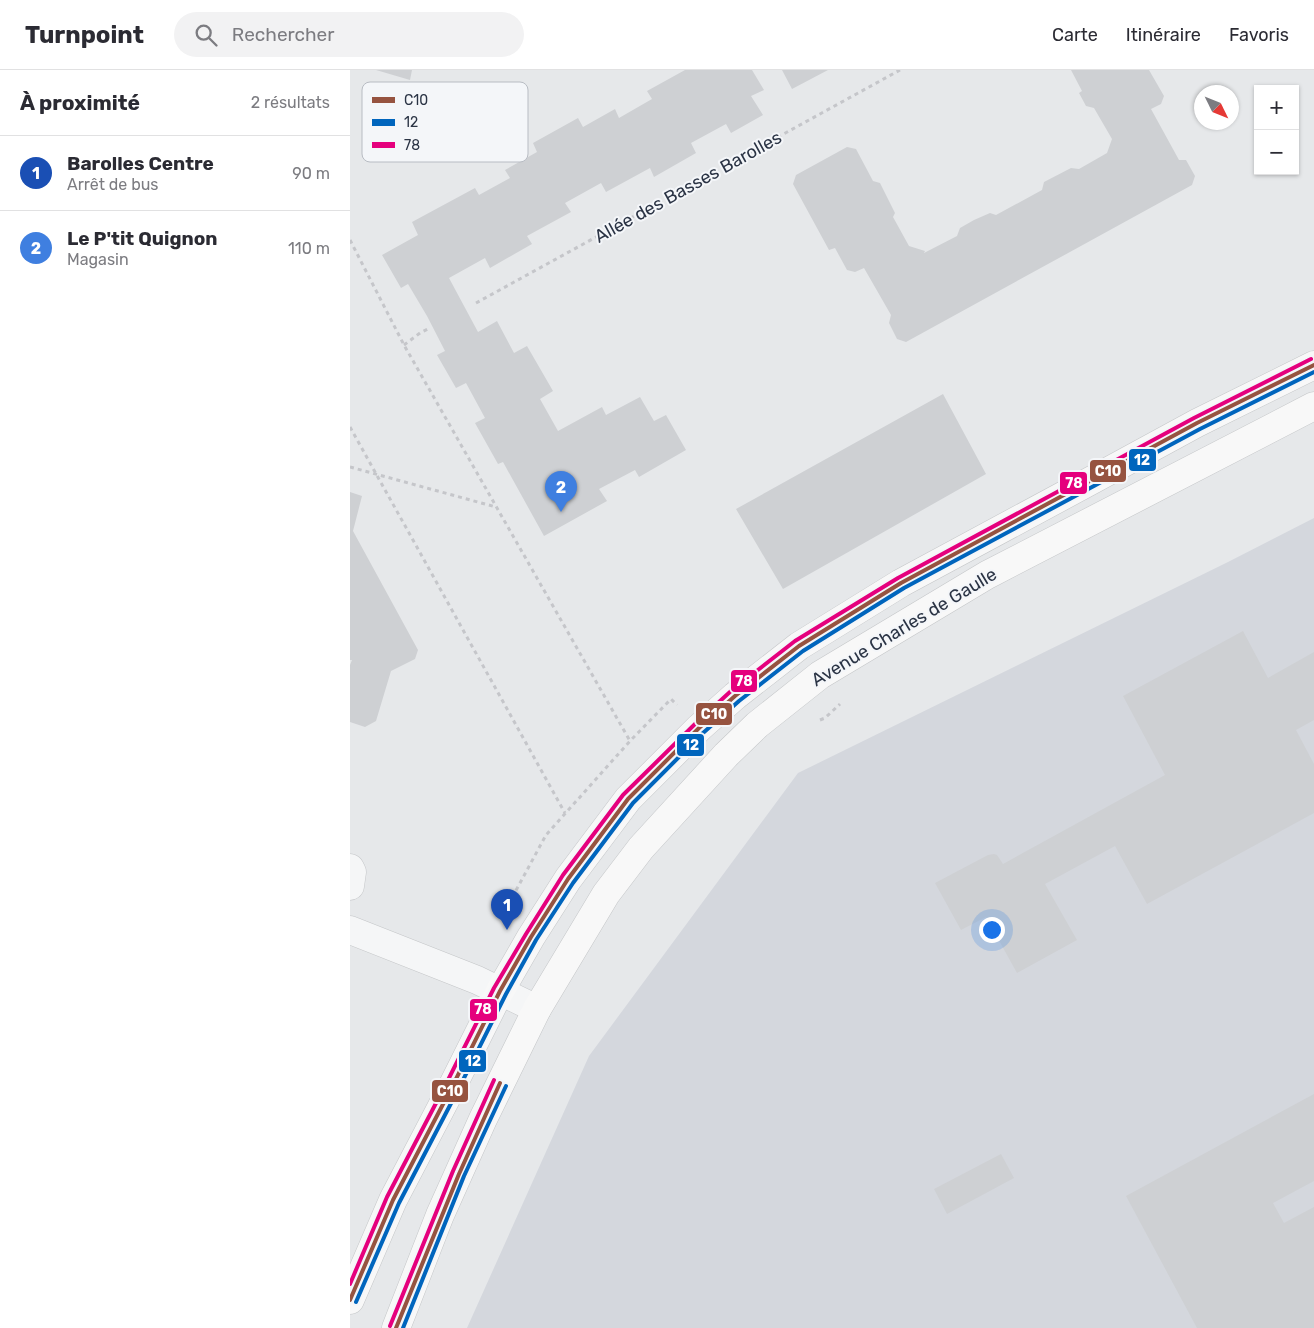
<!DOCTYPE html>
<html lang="fr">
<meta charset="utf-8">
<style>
body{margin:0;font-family:Rubik,sans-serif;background:#f2f2f3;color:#2b2b33}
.controls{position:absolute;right:15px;top:15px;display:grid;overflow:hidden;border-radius:0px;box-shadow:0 1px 4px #0004}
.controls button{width:45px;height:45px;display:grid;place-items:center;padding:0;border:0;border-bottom:1px solid #e1e1e2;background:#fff;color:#2b2b33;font:25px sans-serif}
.compass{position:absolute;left:844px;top:15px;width:45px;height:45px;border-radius:50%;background:#fff;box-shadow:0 1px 4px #0004;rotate:133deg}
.you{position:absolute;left:641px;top:859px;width:18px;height:18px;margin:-12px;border:4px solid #fff;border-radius:50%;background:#1a73e8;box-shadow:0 0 0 8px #1a73e833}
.badge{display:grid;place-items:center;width:32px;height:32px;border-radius:50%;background:#6c737f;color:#fff;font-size:16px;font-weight:700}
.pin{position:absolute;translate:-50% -41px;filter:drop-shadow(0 1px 2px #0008)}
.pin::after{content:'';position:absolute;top:26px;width:18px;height:15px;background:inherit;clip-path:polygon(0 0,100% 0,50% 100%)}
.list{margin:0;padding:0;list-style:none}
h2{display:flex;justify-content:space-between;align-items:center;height:65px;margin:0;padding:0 20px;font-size:21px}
h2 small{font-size:16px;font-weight:400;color:#7c7c81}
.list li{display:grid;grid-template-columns:32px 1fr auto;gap:15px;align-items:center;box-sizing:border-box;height:75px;padding:0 20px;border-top:1px solid #e1e1e2}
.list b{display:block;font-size:19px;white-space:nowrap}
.list p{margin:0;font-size:16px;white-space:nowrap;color:#7c7c81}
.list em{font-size:16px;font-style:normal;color:#7c7c81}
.icon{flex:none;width:28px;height:28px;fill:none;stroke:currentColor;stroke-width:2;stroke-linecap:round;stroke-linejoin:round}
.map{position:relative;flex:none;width:964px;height:1258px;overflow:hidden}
header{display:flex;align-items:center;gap:30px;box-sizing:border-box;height:70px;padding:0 25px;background:#fff;border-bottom:1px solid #e1e1e2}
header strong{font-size:24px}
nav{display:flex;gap:28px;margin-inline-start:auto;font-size:18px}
.search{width:350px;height:45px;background:#f2f2f3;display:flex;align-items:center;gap:12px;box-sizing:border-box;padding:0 18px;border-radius:28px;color:#7c7c81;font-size:19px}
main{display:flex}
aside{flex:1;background:#fff}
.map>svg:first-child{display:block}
.built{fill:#d4d7dd}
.building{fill:#ced0d3}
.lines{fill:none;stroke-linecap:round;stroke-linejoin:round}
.street-casing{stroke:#c4c6c8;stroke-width:29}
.secondary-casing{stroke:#c4c6c8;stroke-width:29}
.path{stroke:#c5c6ca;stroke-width:3;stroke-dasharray:4 4;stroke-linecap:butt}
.street{stroke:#f5f6f7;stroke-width:28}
.secondary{stroke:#f8f8f8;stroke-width:28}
.bus-1-casing{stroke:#f4f6f9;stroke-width:8}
.bus-2-casing{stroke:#f4f6f9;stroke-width:8}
.bus-3-casing{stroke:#f4f6f9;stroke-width:8}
.bus-1{stroke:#965340;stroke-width:4}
.bus-2{stroke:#0065bd;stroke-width:4}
.bus-3{stroke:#e5007d;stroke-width:4}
.labels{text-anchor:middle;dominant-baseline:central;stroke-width:4;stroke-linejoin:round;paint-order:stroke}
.street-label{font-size:18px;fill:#2b3445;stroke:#f4f6f9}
.key{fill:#f4f6f9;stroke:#b8bcc3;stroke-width:1}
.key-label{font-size:14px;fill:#2b3445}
.line-badge{stroke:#f4f6f9;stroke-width:2}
.badge-label{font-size:14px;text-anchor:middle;font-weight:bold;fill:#fff}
</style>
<header>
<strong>Turnpoint</strong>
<div class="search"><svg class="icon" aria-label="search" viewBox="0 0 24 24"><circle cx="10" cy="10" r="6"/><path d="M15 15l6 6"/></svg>Rechercher</div>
<nav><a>Carte</a><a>Itinéraire</a><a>Favoris</a></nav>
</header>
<main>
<aside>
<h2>À proximité<small>2 résultats</small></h2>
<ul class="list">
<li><span class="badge" style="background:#1a4fb4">1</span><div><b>Barolles Centre</b><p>Arrêt de bus</p></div><em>90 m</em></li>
<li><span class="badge" style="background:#3f7fe0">2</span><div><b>Le P'tit Quignon</b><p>Magasin</p></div><em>110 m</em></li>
</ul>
</aside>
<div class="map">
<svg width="964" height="1258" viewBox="0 0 964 1258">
<rect width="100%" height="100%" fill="#e6e8ea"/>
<path class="built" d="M964 448V1258H117L239 986 448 703 878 492Z"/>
<path class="building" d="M26 0H62L60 10Z
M335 0H402L414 20 401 26 413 45 381 63 376 54 341 73 346 83 304 107 300 98 256 122 251 113 215 133 221 142 177 166 182 174 140 198 135 188 99 208 128 262 147 251 164 283 177 276 203 321 190 329 208 361 252 337 256 345 290 327 304 351 316 345 336 380 289 407 285 400 249 419 257 431 194 466 153 392 148 394 125 353 135 348 116 313 106 318 87 285 95 281 77 246 58 214 51 218 32 185 68 165 62 152 125 118 129 125 160 108 155 100 187 82 183 73 228 48 233 57 265 39 269 48 302 29 297 21Z
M432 0H478L442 19Z
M721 0H799L814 26 811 34 801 39 829 90H836L845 106 842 115 556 272 547 269 539 253 541 245 514 198 505 202 497 200 485 178 479 180 443 114 446 105 497 77 506 79 523 111 530 113 545 143 543 147 559 176 575 181 574 183 607 166 610 158 624 150 640 143 646 145 692 120 694 112 721 98 729 99 757 83 762 69 744 38 736 36 729 23 732 21Z
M593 324 636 404 433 519 386 439Z
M0 422 12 426 3 461 68 580 65 589 41 601 26 651 15 657 0 652V595L2 590H0Z
M893 561 918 608 964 582V650L946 660 964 694V743L797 834 765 776 695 814 727 870 667 903 636 847 611 860 585 813 638 785 644 784 647 785 653 794 815 705 773 626Z
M964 1024V1111L923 1133 934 1153 964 1137V1258H847L776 1126Z
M651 1084 664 1108 597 1144 584 1119Z"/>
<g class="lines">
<g class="street-casing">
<path id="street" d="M0 798 2 802 0 816
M0 860 127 910 187 939"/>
</g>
<g class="secondary-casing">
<path id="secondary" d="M0 1230 43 1130 102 1017 150 921 181 867 218 809 278 729 349 658 385 626 449 576 551 513 744 409 847 353 964 295
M46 1258 90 1145 133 1049 187 939 256 824 291 778 376 685 407 655 470 605 637 505 964 336"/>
</g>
<path class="path" d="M0 170 54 275 280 671
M126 233 550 0
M54 275 70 263 78 259
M0 357 215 743
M0 397 146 437
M470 650 475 648 490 634
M160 841 157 837 196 765 280 671 321 629 327 635"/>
<use href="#street" class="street"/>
<use href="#secondary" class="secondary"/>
<g class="bus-1-casing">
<path id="bus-1" d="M0 1230 43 1130 102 1017 150 921 181 867 218 809 278 729 349 658 385 626 449 576 551 513 847 353 964 295
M46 1258 109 1104 150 1013"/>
</g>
<g class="bus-2-casing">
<path id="bus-2" d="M6 1232 49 1133 108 1020 156 924 186 870 223 813 283 733 353 663 389 631 453 581 554 518 850 359 964 302
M53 1258 114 1106 156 1016"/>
</g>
<g class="bus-3-casing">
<path id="bus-3" d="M0 1214 37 1127 96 1014 144 918 176 864 213 805 273 725 345 654 381 621 445 571 548 508 844 348 961 289
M40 1256 103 1101 144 1010"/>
</g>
<use href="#bus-1" class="bus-1"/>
<use href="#bus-2" class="bus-2"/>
<use href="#bus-3" class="bus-3"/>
</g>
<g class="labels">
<g class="street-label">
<text transform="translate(338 117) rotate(-29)">Allée des Basses Barolles</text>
<text transform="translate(554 557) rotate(-31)">Avenue Charles de Gaulle</text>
</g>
</g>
<rect x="12" y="12" width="166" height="80" rx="8" class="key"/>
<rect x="22" y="27" width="23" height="6" fill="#965340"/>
<rect x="22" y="49" width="23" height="7" fill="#0065bd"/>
<rect x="22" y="72" width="23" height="6" fill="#e5007d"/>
<g class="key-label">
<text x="54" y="35">C10</text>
<text x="54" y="57">12</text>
<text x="54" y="80">78</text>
</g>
<g class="line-badge">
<rect x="778" y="378" width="29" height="24" rx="5" fill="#0065bd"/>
<rect x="739" y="389" width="38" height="24" rx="5" fill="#965340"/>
<rect x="709" y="401" width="29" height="24" rx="5" fill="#e5007d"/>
<rect x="380" y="599" width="28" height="24" rx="5" fill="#e5007d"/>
<rect x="345" y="632" width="38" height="24" rx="5" fill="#965340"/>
<rect x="326" y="663" width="29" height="24" rx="5" fill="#0065bd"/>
<rect x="119" y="928" width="29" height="24" rx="5" fill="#e5007d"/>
<rect x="108" y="979" width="29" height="24" rx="5" fill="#0065bd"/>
<rect x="81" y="1009" width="38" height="24" rx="5" fill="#965340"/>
</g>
<g class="badge-label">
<text x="792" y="395">12</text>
<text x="758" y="406">C10</text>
<text x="724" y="418">78</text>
<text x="394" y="616">78</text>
<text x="364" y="649">C10</text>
<text x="341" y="680">12</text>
<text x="133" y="944">78</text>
<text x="123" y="996">12</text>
<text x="100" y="1026">C10</text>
</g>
</svg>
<div class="controls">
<button>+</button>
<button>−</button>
</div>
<svg class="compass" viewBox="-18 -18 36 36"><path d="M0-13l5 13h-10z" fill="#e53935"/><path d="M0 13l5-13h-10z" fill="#7c7c81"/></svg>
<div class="you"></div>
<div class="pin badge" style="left:157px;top:860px;background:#1a4fb4">1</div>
<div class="pin badge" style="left:211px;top:442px;background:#3f7fe0">2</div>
</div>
</main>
